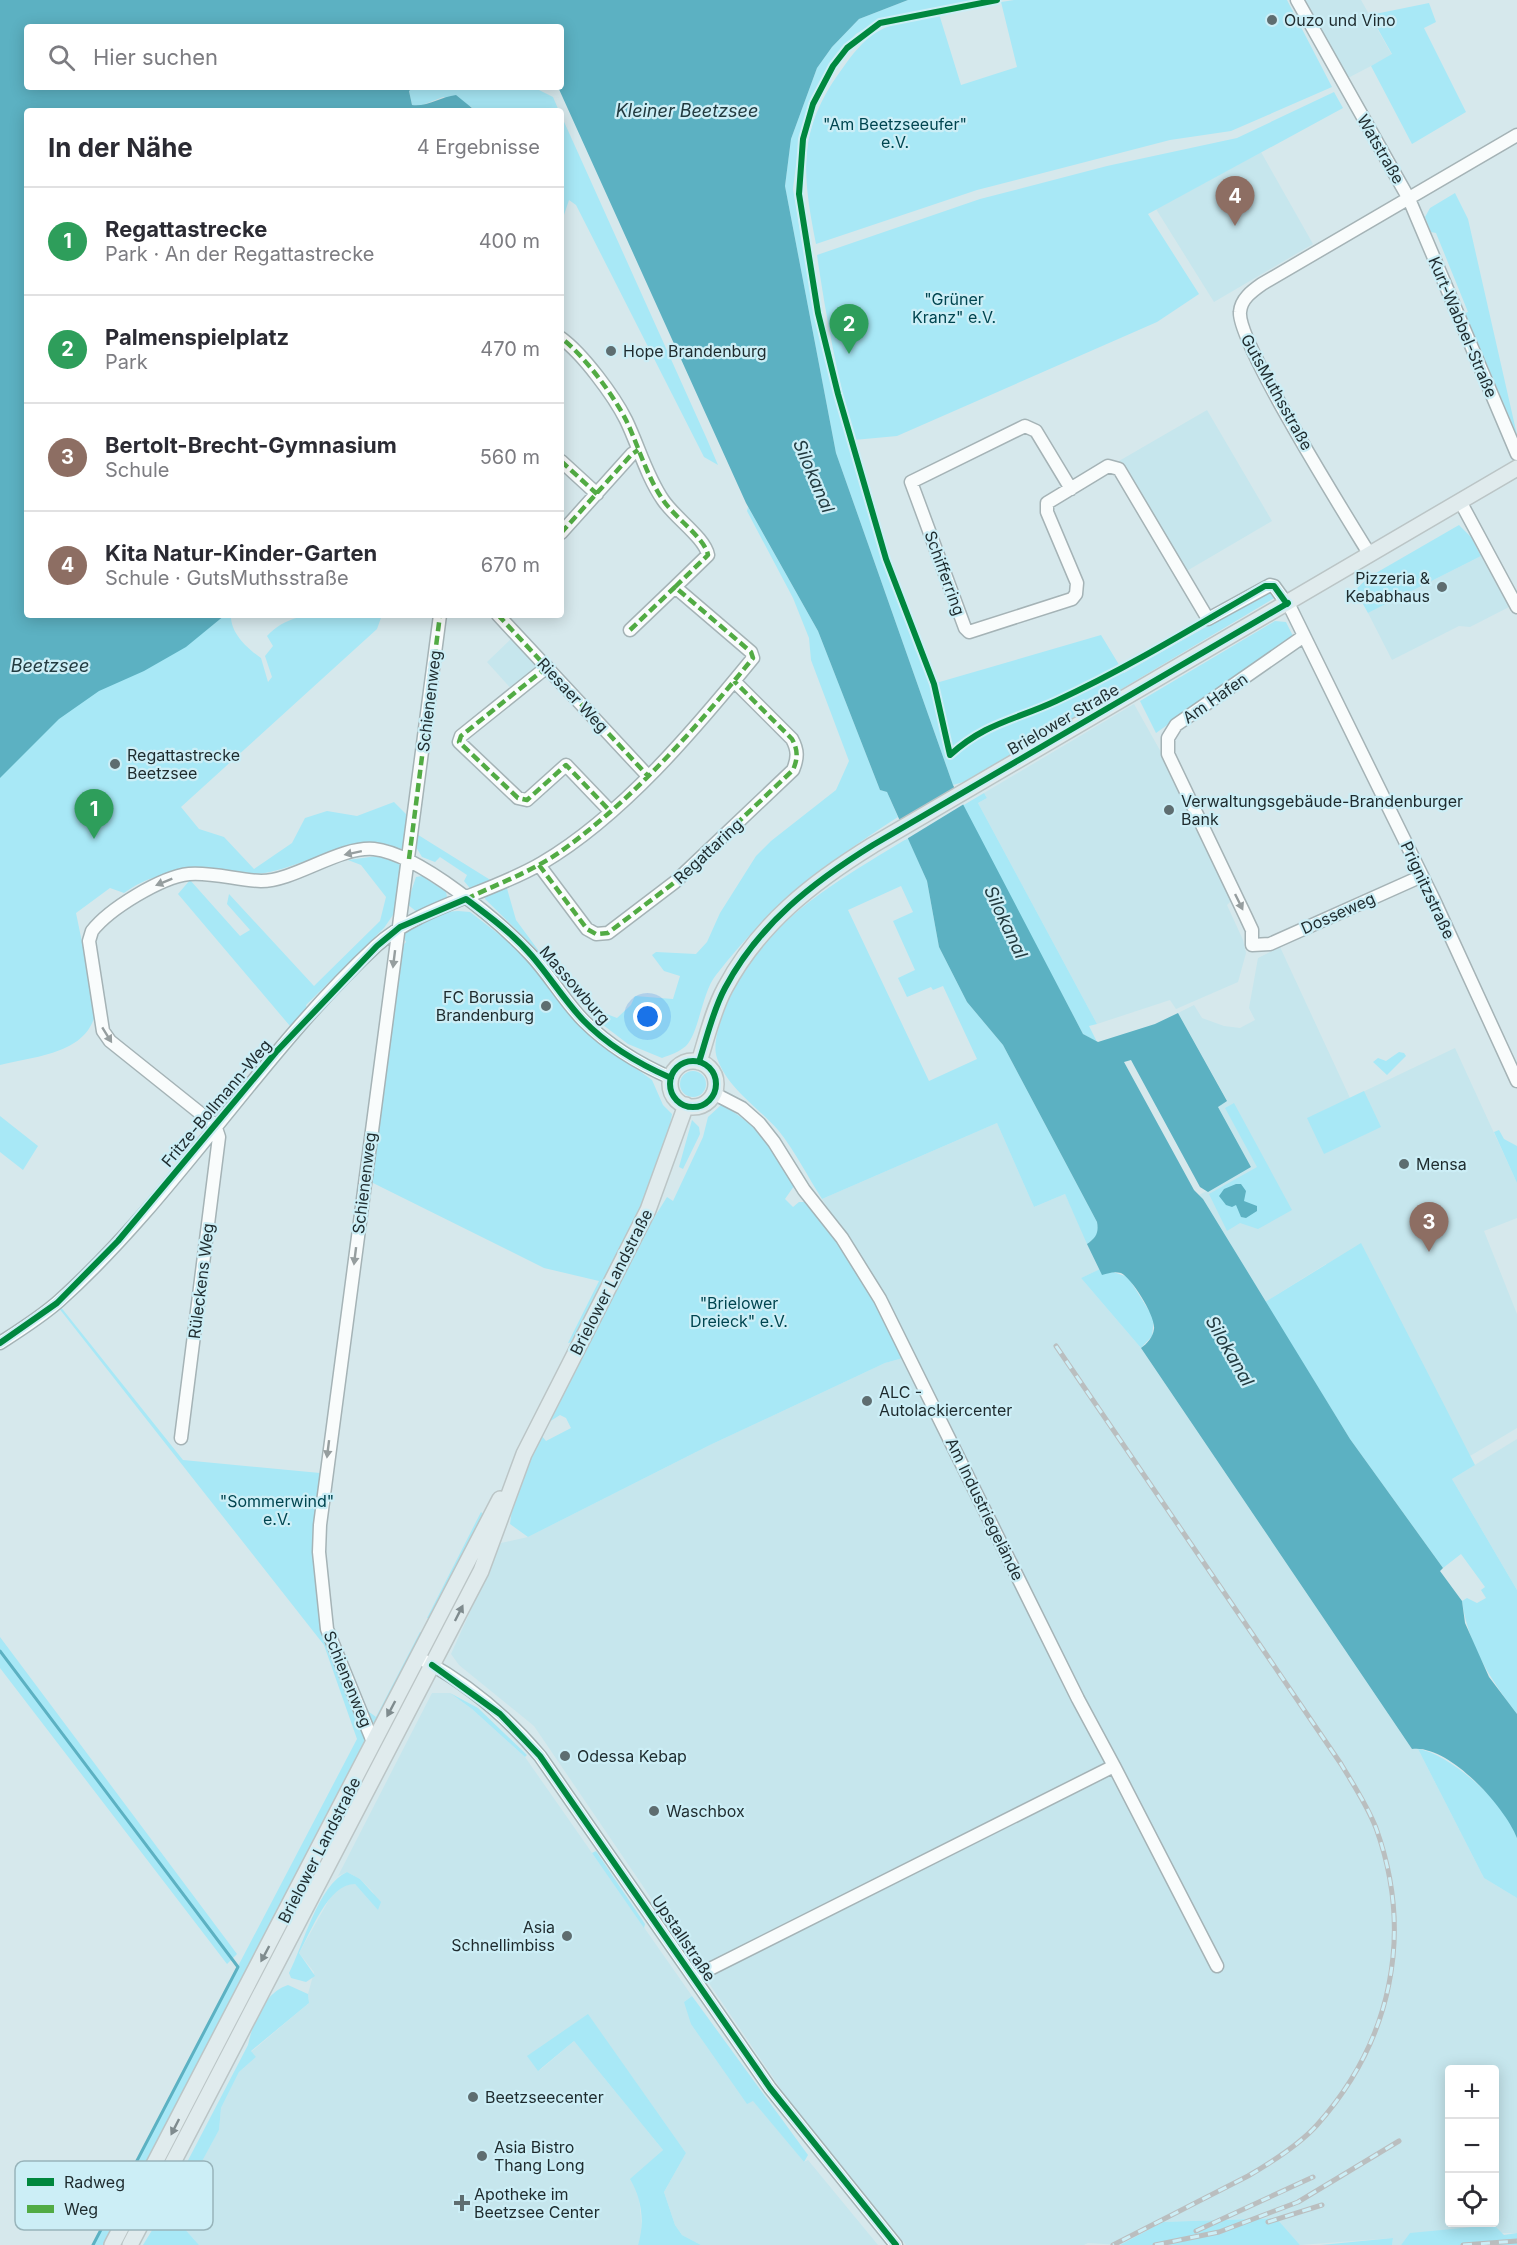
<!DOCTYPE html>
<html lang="de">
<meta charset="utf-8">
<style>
body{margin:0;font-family:Inter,sans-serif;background:#f2f2f3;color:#2b2b33}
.controls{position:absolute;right:18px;bottom:18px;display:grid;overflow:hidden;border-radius:6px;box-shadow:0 3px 15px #0003}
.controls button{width:54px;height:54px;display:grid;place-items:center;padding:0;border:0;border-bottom:2px solid #e1e1e2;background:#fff;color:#2b2b33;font:30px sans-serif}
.you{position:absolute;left:648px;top:1017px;width:21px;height:21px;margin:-15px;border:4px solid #fff;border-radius:50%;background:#1a73e8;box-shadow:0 0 0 9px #1a73e833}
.badge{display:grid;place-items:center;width:39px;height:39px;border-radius:50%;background:#111827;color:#fff;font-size:20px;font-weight:700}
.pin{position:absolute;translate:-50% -50px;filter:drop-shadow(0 2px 3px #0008)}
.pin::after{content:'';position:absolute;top:32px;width:21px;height:18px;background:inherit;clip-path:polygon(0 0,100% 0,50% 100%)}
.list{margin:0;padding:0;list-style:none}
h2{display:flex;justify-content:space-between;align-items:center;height:78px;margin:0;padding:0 24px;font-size:26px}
h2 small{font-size:20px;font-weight:400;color:#7c7c81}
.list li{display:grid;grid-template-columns:39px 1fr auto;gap:18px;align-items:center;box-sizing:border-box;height:108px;padding:0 24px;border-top:2px solid #e1e1e2}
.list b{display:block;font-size:22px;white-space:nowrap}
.list p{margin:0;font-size:20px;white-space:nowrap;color:#7c7c81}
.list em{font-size:20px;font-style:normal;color:#7c7c81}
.icon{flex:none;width:33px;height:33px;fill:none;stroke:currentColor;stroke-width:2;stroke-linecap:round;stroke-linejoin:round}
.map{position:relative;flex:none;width:1517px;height:2245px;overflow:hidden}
.search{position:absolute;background:#fff;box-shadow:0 3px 15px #0003;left:24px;top:24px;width:540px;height:66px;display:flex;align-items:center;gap:15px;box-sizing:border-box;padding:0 21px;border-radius:6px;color:#7c7c81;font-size:22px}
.panel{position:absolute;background:#fff;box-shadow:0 3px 15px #0003;left:24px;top:108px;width:540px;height:510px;border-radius:6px}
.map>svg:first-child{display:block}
.built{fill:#c6e6ed;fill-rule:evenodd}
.green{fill:#a8e8f6;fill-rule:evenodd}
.water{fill:#5cb1c2}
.pier{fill:#d6e8ec}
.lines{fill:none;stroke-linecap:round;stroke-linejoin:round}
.stream{stroke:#5cb1c2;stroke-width:3}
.minor-casing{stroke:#a5b3b6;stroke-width:15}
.major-casing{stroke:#bbc5c6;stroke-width:18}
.minor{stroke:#f9fcfc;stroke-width:12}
.major{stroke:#e0ebed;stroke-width:15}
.rail-casing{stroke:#babebf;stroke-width:5}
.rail{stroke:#cceef6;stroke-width:3;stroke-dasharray:9;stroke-linecap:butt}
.quiet{stroke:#52ab44;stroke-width:4.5;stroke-dasharray:9 4.5;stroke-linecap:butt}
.cycleway-casing{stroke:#cceef6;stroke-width:10}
.cycleway{stroke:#00873e;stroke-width:6}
.oneway{fill:#969e9f}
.oneway2{fill:#7f8b8e}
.poi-dot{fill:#5e6d70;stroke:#cceef6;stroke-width:2}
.labels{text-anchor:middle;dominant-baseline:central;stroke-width:4.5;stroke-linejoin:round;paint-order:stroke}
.poi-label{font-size:16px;fill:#1e2b2e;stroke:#cceef6;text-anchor:start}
.park-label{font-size:16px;fill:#004550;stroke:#cceef6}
.street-label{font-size:16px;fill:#1e2b2e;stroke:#cceef6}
.water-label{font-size:18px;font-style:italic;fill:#233b40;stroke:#cceef6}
.key{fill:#cceef6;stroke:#98b4ba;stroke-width:1.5}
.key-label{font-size:16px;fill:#1e2b2e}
</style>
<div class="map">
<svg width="1517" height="2245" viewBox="0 0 1517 2245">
<rect width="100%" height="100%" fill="#d6e8ec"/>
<path class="built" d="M1305 0H1361L1392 55 1348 78Z
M1261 152 1313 244 1214 302 1156 209Z
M1207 410 1272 521 1185 572 1119 461Z
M1481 556 1509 607 1470 627 1459 626 1392 660 1368 613Z
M512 638 544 670 515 693 487 662Z
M1134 704 1166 761 1232 900 1227 905 1243 940 1246 953 1238 982 1176 1009 1170 1000 1097 1024 978 803 987 798 984 793Z
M1280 947 1350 1098 1455 1048 1517 1183V1218L1484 1231 1517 1314V1428L1470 1456 1424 1369 1326 1264 1265 1302 1199 1195 1251 1167 1218 1107 1227 1100 1178 1013 1194 1005 1202 1018 1224 1026 1240 1028 1255 1020 1249 1008 1258 958Z
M997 1123 1034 1207 1065 1194 1100 1269 1081 1278 1141 1348 1412 1749H1418L1484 1878 1517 1898V2233H1411L1401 2245H1392L1393 2238 1300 2245 1275 2218 1163 2222 1120 2245 1088 2243 1084 2245H906L785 2095 534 1726 459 1665 451 1654 501 1543 528 1537 710 1445 885 1363 903 1358 874 1278 822 1199ZM1450 2070H1494V2222H1450Z
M1517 1439V1590L1452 1479Z
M432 1693H450L472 1709 525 1757 692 1996 684 2002 747 2103 753 2100 804 2162 808 2160 878 2245H701L682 2235 675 2225 664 2192 686 2153 588 2015 539 2071 574 2041 663 2150 631 2179 639 2195 642 2233 638 2245H199L183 2227 170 2218 219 2130 221 2108 239 2072 256 2057 251 2052 309 2003 308 1994 314 1972 299 1953 334 1891 347 1884H355L378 1909 373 1892 360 1879 347 1872 338 1876Z"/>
<path class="green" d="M908 0H980L877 21 856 34 830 63 814 95 799 142 793 189 814 312 884 560 916 651 925 652 936 683 1101 635 1124 673 1270 591 1274 592 1276 597 967 781 953 785 836 453 785 186 791 139 817 68 832 47 859 19Z
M1014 0H1287L1332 87 1231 131 1170 140 977 190 816 244C802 173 797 130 842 69 852 55 862 41 877 32 895 21 919 19 939 14L961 85 1017 67 1001 2Z
M1429 3 1436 22 1424 28 1466 112 1412 144 1371 66 1392 54 1370 15Z
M414 87H533L553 97 559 111H471L472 107 443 97 420 106 412 105 409 91Z
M1334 92 1343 108 1148 214 1199 294 1157 322 897 436 854 440C838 379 826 318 817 255L980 199 1107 166 1237 138Z
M561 115 706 437 718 465 704 457 576 205 569 200 561 224Z
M1455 193 1468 219 1517 435 1465 313 1468 312 1436 233 1431 232 1425 217 1430 208Z
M0 439 27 615H231C230 633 248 649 261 658L268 682 272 677 265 656 273 646 267 636C295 605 343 615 382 615L377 629 181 807 199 829 224 837 254 869 292 843 305 818 327 811 357 816 394 802 408 816 407 828 492 881 473 892 464 881 467 875 440 857 435 862 422 857 416 847C396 854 385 841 367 844 334 848 303 864 270 872 217 883 174 856 124 893L110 888 76 913 96 1010C89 1054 36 1056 0 1065Z
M748 507 818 631 880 790 887 792 898 817C825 864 769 906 716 975 702 992 699 1033 686 1046 679 1052 670 1055 662 1058L628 1044 590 1015 591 1008 617 1018 631 1005 635 996 673 999 680 976 664 971 652 955 656 952 696 954 707 942 720 913 756 856 771 841 836 790 849 761 811 660 809 638 793 598 747 511Z
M1459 525 1471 537 1481 556 1368 613 1355 590 1369 577Z
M1275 621 1286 622 1293 636 1156 733 1140 701Z
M984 793 987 798 978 803 1097 1024 1089 1026 1097 1042 1083 1034 962 806Z
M908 838 927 881 939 947 967 1002 1003 1045 1097 1222C1100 1233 1096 1238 1087 1244L1065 1194 1034 1207 997 1123 822 1199C808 1177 795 1151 778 1130 757 1106 728 1089 717 1058 712 1044 720 1023 725 1009 758 924 834 883 908 838ZM901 886 913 912 893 921 915 970 898 978 907 997 931 987 933 990 943 986 977 1059 929 1081 848 910Z
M377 856 398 863 401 867 395 912 384 928 306 1005 307 1009 290 1026 178 894 190 880 240 936 250 930 227 904 229 894 314 986 380 921 386 897 361 865 348 860Z
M422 876 446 892 447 897 417 912 407 904 416 877Z
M506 885 516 920 541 954 485 899 487 892Z
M458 911 470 912 526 955 606 1047 652 1080 663 1105 672 1114C661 1193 609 1271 573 1342L568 1343 599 1281 544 1268 371 1182 397 952 406 942 400 930 445 912Z
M1399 1052 1404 1053 1406 1056 1387 1075 1373 1062 1378 1058 1386 1061Z
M680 1084a13 13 0 1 1 26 0a13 13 0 1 1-26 0Z
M1364 1091 1381 1127 1324 1154 1307 1118Z
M1234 1103 1292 1210 1258 1229 1240 1223 1227 1231 1209 1194 1257 1167 1225 1108Z
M721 1105C760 1125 772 1149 794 1186L785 1199 793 1207 799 1202H807L863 1277 903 1358 885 1363 710 1445 528 1537 510 1524 515 1487 540 1434 546 1441 571 1428 566 1418 560 1415 549 1422 550 1417 647 1229 667 1197 673 1201 703 1137 708 1117Z
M0 1116 38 1146 23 1170 0 1152Z
M692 1120 699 1127 700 1134 683 1169 679 1167Z
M1499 1130 1504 1139 1517 1146V1183L1494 1132Z
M1361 1243 1475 1465 1452 1479 1517 1590V1714C1491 1680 1468 1645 1462 1601L1467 1598 1477 1603 1486 1598 1481 1590 1485 1587 1461 1554 1443 1568 1350 1439 1265 1302Z
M1100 1269 1102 1274 1113 1272 1128 1277 1154 1319 1152 1336 1141 1348 1081 1278Z
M60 1306 183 1460 320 1473 316 1557 323 1613 361 1706 376 1717 420 1632 423 1633 280 1906 277 1920 109 2245H92L357 1739 324 1645 58 1307Z
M481 1512 486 1517 431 1619 427 1618Z
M0 1637 237 1954 227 1964 0 1668Z
M421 1672 333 1840 334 1832 417 1673Z
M450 1693 478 1708 527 1755 525 1757 472 1709Z
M1418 1749C1449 1753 1509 1806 1517 1837 1517 1855 1517 1879 1517 1898L1484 1878Z
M596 1851 645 1924 644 1928 592 1853Z
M347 1872 360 1879 381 1902 378 1910 355 1884C328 1884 311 1932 299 1953L315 1976 306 1982 291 1978 289 1973C303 1946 318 1885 347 1872Z
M310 1879 314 1881 157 2181 158 2172Z
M288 1985 308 1994 309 2003 251 2051 256 2057 239 2072 221 2108 219 2130 182 2198 183 2170 248 2045C253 2022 264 1993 288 1985Z
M692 1996 808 2155 804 2162 753 2101 747 2104 691 2024 684 2002Z
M588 2014 686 2153 664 2192 675 2225 682 2235 701 2245H638C645 2223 642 2199 630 2179L663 2150 574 2041 538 2071 527 2056Z
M170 2218 183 2227 199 2245H143L154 2227Z
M1276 2218 1300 2245H1120L1163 2222Z
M1494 2225 1504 2235 1517 2233V2245H1401L1410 2233Z
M1393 2238 1392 2245H1321Z"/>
<path class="water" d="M0 0H908L859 19 832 47 817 68 791 139 785 186 836 453 953 785 1083 1034 1098 1042 1155 1024 1178 1013 1227 1101 1218 1107 1251 1167 1208 1192 1200 1187 1131 1060 1124 1062 1194 1190 1203 1199 1350 1439 1443 1568 1440 1571 1462 1601 1465 1623 1489 1677 1517 1714V1838C1505 1807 1449 1744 1412 1749L1141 1348C1147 1344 1153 1337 1154 1329 1156 1317 1132 1278 1121 1273 1114 1271 1109 1273 1102 1275L1087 1244C1096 1238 1099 1233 1097 1222L1003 1045 967 1002 939 947 927 881 887 792 880 790 818 631 746 503 558 87H561V27H27V87H414L409 91 412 105C427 107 441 97 456 95L472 108 471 111H27V615H225L186 647 144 671 99 691 59 719 0 778Z
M1236 1184H1241L1246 1191 1244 1201 1257 1206V1211L1246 1218 1241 1217 1236 1205 1232 1207 1226 1205 1219 1196 1224 1189Z"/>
<path class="pier" d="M957 787 964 804 905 840 897 822Z"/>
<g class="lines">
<path class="stream" d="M0 1651 238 1967 93 2245"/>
<g class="minor-casing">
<path id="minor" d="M1297 0 1409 199 1517 454
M561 461 597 494
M1071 489 1036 431 1025 426 911 482 965 628 969 632 1072 599 1076 594 1077 583 1047 512V503L1108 466 1119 469 1208 619 1270 585 1274 586 1287 604
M1460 501 1517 607
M561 533 632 454 638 450
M1370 555C1348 519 1237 342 1240 312 1241 299 1252 291 1262 284L1517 135
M1288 603 1433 898 1517 1081
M498 615 648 776
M630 630 675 587
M1304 636 1176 725 1168 738V754L1245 915 1252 930V945L1270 944 1422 876
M547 667 461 736 459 742 518 798 527 800 566 765 610 811
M539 865 587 929 596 934 608 933 675 882 793 770C798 758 798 750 792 739L734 681
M215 1125 110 1041 103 1031 89 941 92 931C109 909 161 877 189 874 212 872 237 880 261 881 295 881 339 846 374 849 419 854 499 921 530 954 550 975 564 1001 584 1021 609 1046 639 1064 671 1078
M0 1343C20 1330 41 1317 59 1301 176 1196 260 1054 376 946 418 907 492 893 542 863 622 816 695 729 753 658L751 652 675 587 708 555C705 538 675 518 663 500 646 475 639 447 626 420 614 396 583 354 561 338
M181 1438 219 1137 215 1125
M425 1661C469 1685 507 1717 540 1756L770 2088 896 2245
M373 1742 327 1629 319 1552 320 1525 440 615
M1114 1766 1217 1966
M694 1977 1114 1766 1078 1699 880 1299 842 1238 804 1190 774 1142 759 1123 742 1108 713 1093"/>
</g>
<g class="major-casing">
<path id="major" d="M670 1084a23 23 0 1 1 46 0a23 23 0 1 1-46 0Z
M699 1062C707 1037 713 1010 725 988 759 924 813 882 873 845L1517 468
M112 2245 500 1499
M130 2245 481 1571 524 1454 648 1210 686 1105"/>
</g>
<use href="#minor" class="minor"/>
<use href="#major" class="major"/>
<g class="rail-casing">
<path id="rail" d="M1056 1346 1341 1764C1353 1784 1367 1805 1376 1828 1414 1933 1392 2041 1317 2125 1299 2145 1272 2162 1248 2176L1113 2245
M1268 2222 1322 2205
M1196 2231 1313 2177
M1155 2245 1219 2232 1298 2202 1399 2141
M1463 2245 1517 2241"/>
</g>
<use href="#rail" class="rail"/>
<path class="quiet" d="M561 461 597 494
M561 533 632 454 638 450
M498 615 648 776
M630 630 675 587
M547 667 461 736 459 742 518 798 527 800 566 765 610 811
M409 859 440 615
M539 865 587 929 596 934 608 933 675 882 793 770C798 758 798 750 792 739L734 681
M466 899C497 884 531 872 560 852 634 799 696 728 753 658L751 652 675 587 708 555C705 538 675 518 663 500 646 475 639 447 626 420 614 396 583 354 561 338"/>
<g class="cycleway-casing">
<path id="cycleway" d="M997 0 880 23 847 48 833 66 813 104 803 139 799 194 818 313 838 394 886 559 934 684 950 755C985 723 1015 720 1056 701 1128 668 1196 626 1265 586H1274L1287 604
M670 1084a23 23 0 1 1 46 0a23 23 0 1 1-46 0Z
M699 1062C707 1037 713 1010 725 988 759 924 813 882 873 845L1288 603
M0 1343 57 1303 118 1241 276 1052 377 946 400 927 466 899C489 916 513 934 532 956 550 977 565 1001 583 1020 608 1046 639 1064 671 1078
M432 1665 500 1714 540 1756 770 2088 896 2245"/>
</g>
<use href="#cycleway" class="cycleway"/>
</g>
<defs><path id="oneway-solid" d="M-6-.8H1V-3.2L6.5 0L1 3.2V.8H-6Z" transform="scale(1.5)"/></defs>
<g class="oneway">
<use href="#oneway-solid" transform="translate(353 853) rotate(168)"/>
<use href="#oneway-solid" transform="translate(164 882) rotate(158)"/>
<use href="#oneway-solid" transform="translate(1239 902) rotate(64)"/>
<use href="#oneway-solid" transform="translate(394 959) rotate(97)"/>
<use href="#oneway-solid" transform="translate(107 1035) rotate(58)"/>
<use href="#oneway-solid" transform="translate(355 1256) rotate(97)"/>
<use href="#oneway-solid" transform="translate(328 1449) rotate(97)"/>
</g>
<g class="oneway2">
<use href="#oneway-solid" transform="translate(459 1613) rotate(-63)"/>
<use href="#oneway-solid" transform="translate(391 1709) rotate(118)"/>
<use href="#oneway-solid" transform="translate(265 1954) rotate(118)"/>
<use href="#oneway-solid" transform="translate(175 2127) rotate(117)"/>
</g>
<g class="poi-dot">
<circle cx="1272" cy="20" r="6"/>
<circle cx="611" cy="351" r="6"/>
<circle cx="1442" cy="587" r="6"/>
<circle cx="115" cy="764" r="6"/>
<circle cx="1169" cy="810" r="6"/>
<circle cx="546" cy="1006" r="6"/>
<circle cx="1404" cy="1164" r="6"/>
<circle cx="867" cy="1401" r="6"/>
<circle cx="565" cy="1756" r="6"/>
<circle cx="654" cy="1811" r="6"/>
<circle cx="567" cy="1936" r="6"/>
<circle cx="473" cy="2097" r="6"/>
<circle cx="482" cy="2156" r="6"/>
<path d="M459 2194h6v6h6v6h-6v6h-6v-6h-6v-6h6z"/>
</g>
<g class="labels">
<g class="poi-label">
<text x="1284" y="20">Ouzo und Vino</text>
<text x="623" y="351">Hope Brandenburg</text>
<text x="1430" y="578" text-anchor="end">Pizzeria &amp;<tspan x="1430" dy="18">Kebabhaus</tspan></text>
<text x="127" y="755">Regattastrecke<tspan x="127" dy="18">Beetzsee</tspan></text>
<text x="1181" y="801">Verwaltungsgebäude-Brandenburger<tspan x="1181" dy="18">Bank</tspan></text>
<text x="534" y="997" text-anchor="end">FC Borussia<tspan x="534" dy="18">Brandenburg</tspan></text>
<text x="1416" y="1164">Mensa</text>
<text x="879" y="1392">ALC -<tspan x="879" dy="18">Autolackiercenter</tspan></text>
<text x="577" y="1756">Odessa Kebap</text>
<text x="666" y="1811">Waschbox</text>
<text x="555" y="1927" text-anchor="end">Asia<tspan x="555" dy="18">Schnellimbiss</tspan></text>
<text x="485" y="2097">Beetzseecenter</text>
<text x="494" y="2147">Asia Bistro<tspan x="494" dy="18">Thang Long</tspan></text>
<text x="474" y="2194">Apotheke im<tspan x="474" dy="18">Beetzsee Center</tspan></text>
</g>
<g class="park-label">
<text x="895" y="124">"Am Beetzseeufer"<tspan x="895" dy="18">e.V.</tspan></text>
<text x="954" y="299">"Grüner<tspan x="954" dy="18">Kranz" e.V.</tspan></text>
<text x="739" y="1303">"Brielower<tspan x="739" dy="18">Dreieck" e.V.</tspan></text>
<text x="277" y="1501">"Sommerwind"<tspan x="277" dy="18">e.V.</tspan></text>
</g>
<g class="street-label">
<text transform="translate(1381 149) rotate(60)">Watstraße</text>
<text transform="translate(1463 327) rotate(67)">Kurt-Wabbel-Straße</text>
<text transform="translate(1277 392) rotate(61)">GutsMuthsstraße</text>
<text transform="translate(945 573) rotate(70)">Schifferring</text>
<text transform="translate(573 695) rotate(47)">Riesaer Weg</text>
<text transform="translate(1215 698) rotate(-35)">Am Hafen</text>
<text transform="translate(429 701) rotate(-83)">Schienenweg</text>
<text transform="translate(1063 719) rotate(-30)">Brielower Straße</text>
<text transform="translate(708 851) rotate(-43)">Regattaring</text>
<text transform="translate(1428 890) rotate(65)">Prignitzstraße</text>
<text transform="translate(1338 913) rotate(-24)">Dosseweg</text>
<text transform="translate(575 985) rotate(49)">Massowburg</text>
<text transform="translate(216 1103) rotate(-50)">Fritze-Bollmann-Weg</text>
<text transform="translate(364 1183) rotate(-83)">Schienenweg</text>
<text transform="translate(201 1281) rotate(-83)">Rüleckens Weg</text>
<text transform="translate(611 1282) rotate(-63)">Brielower Landstraße</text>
<text transform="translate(985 1509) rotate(64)">Am Industriegelände</text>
<text transform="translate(348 1679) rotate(68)">Schienenweg</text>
<text transform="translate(319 1850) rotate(-63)">Brielower Landstraße</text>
<text transform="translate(684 1938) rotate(56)">Upstallstraße</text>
</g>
<g class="water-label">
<text x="687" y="110">Kleiner Beetzsee</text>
<text transform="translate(814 476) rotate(67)">Silokanal</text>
<text x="50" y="665">Beetzsee</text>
<text transform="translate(1006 922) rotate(65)">Silokanal</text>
<text transform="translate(1230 1351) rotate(60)">Silokanal</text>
</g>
</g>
<rect x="15" y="2161" width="198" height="69" rx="9" class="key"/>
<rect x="27" y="2178" width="27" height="8" fill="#00873e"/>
<rect x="27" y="2205" width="27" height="8" fill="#52ab44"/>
<g class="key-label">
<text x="64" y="2188">Radweg</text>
<text x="64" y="2215">Weg</text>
</g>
</svg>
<div class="controls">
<button>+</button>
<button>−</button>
<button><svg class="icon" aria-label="locate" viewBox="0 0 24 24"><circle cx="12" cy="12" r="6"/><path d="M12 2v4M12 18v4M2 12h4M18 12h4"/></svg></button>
</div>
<div class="you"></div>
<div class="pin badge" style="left:94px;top:839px;background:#2e9e5b">1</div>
<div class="pin badge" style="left:849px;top:354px;background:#2e9e5b">2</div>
<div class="pin badge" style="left:1429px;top:1252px;background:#8d6e63">3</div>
<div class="pin badge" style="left:1235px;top:226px;background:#8d6e63">4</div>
<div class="search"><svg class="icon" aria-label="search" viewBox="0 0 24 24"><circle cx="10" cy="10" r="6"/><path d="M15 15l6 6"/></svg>Hier suchen</div>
<section class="panel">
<h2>In der Nähe<small>4 Ergebnisse</small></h2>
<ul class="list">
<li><span class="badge" style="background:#2e9e5b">1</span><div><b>Regattastrecke</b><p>Park · An der Regattastrecke</p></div><em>400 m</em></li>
<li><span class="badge" style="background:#2e9e5b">2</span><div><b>Palmenspielplatz</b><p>Park</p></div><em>470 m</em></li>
<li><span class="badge" style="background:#8d6e63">3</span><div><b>Bertolt-Brecht-Gymnasium</b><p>Schule</p></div><em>560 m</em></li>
<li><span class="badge" style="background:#8d6e63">4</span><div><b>Kita Natur-Kinder-Garten</b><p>Schule · GutsMuthsstraße</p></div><em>670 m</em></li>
</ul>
</section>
</div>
